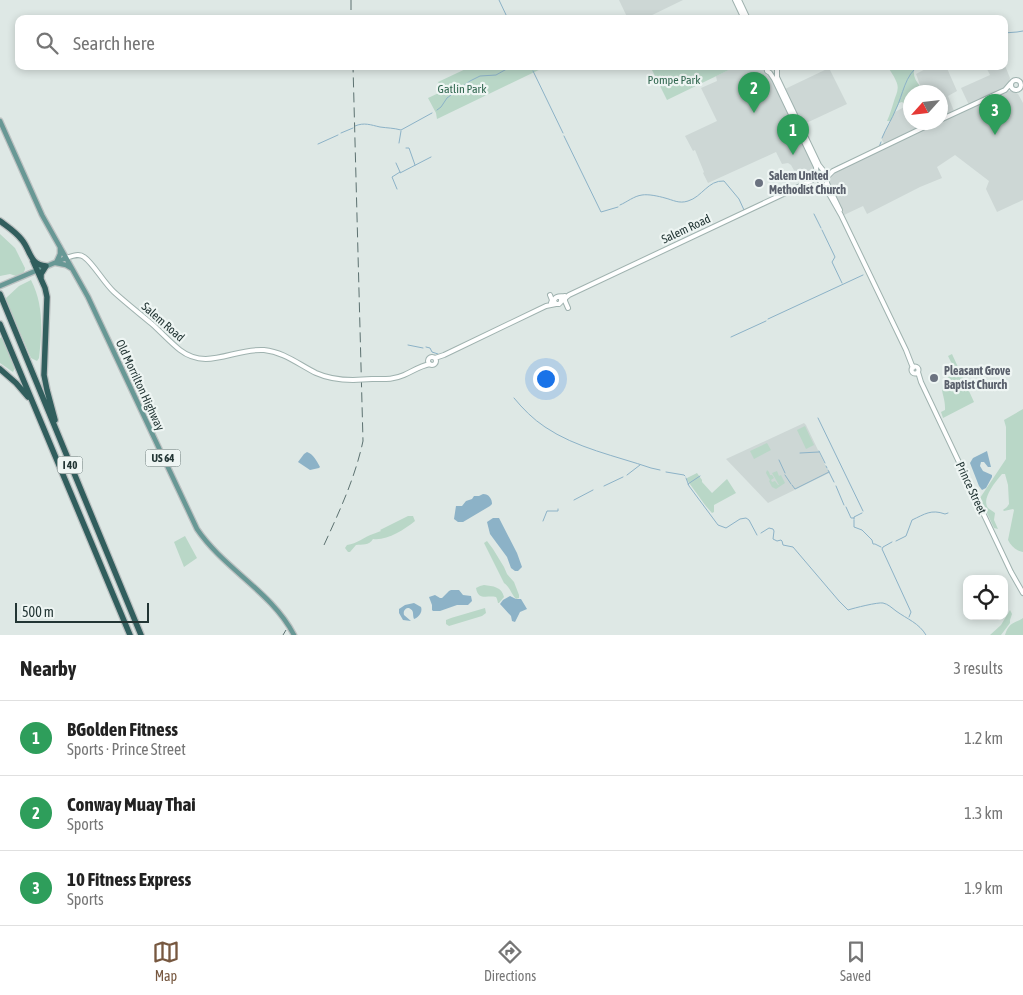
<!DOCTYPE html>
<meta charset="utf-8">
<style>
body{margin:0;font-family:"Asap Condensed",sans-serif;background:#f2f2f2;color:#222}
.controls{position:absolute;right:15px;bottom:15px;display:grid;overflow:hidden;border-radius:10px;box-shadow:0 2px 8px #0003}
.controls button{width:45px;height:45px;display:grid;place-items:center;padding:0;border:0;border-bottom:1px solid #e0e0e0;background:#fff;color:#222;font:25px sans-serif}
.compass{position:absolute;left:903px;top:85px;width:45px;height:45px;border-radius:50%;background:#fff;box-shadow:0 2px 8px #0003;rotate:243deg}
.scale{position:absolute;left:15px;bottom:12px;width:134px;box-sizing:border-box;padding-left:5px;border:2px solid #223534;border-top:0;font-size:14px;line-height:18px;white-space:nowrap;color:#223534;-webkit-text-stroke:4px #eef5f3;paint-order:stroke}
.you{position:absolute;left:545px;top:378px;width:18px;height:18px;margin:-12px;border:4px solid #fff;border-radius:50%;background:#1a73e8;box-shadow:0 0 0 8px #1a73e833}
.badge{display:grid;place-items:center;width:32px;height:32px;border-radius:50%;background:#775840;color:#fff;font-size:16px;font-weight:700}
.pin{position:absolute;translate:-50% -41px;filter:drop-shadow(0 1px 2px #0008)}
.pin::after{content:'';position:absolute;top:26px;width:18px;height:15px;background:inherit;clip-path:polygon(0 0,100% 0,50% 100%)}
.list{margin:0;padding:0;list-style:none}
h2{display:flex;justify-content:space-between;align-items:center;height:65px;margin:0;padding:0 20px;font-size:21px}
h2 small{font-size:16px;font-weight:400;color:#767676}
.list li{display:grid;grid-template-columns:32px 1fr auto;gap:15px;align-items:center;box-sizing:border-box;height:75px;padding:0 20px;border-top:1px solid #e0e0e0}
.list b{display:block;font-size:19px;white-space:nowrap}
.list p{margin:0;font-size:16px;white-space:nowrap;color:#767676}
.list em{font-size:16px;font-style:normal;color:#767676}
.icon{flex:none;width:28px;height:28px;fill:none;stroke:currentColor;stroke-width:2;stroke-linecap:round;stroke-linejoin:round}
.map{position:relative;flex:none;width:1023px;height:635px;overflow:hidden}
.search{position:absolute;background:#fff;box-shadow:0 2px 8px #0003;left:15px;right:15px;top:15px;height:55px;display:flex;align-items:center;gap:12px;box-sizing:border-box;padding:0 18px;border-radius:10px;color:#767676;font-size:19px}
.sheet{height:290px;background:#fff}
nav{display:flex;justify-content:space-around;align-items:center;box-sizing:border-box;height:70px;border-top:1px solid #e0e0e0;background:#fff;font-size:14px;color:#767676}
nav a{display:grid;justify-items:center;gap:2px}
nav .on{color:#775840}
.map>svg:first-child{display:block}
.built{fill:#cdd7d5}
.green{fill:#b9d7c7}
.water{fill:#8cb2c7}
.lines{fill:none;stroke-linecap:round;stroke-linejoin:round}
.stream{stroke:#8cb2c7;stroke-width:1}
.secondary-casing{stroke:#9fb2af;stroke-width:6}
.primary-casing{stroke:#bdc2c2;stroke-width:7}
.motorway-casing{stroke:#bdc2c2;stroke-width:8}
.secondary{stroke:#fff;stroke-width:4}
.primary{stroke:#689895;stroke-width:4.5}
.motorway{stroke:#315e5d;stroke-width:5.5}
.rail{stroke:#5c7170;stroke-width:1;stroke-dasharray:10 5;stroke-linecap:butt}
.secondary-bridge-casing{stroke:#9fb2af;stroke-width:6;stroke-linecap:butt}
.secondary-bridge{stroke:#fff;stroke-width:4}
.worship-dot{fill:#6b7280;stroke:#eef5f3;stroke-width:2}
.labels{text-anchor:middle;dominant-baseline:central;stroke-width:4.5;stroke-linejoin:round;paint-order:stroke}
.shield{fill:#eef5f3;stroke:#5f6f6d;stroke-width:1}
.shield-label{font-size:11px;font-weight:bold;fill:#223534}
.park-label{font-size:12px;fill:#316750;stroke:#eef5f3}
.worship-label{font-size:12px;font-weight:bold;fill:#5b616d;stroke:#eef5f3;text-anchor:start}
.street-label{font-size:12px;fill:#223534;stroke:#eef5f3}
</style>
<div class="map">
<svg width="1023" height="635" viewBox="0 0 1023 635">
<rect width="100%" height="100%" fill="#dee8e5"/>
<path class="built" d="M619 0H683L644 19H628Z
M1004 63 1010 78 1009 83 1006 87 969 105 961 88 990 75 986 67 1004 66Z
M737 66H764L763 68 766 74 771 78 815 168V174L813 177 809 180 805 170 803 169 795 172 791 165 788 163 782 164 776 152 708 183 703 173 704 172 695 150 693 151 685 136 717 121 701 88 717 81 716 76Z
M931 66H946L957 91 948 96 954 111 941 118 940 92H916L920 90V85L916 74Z
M829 68 847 104 802 125 785 89Z
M1008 91H1012L1018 94 1023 103V200L997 212 986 189 989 181 955 155 937 167 942 178 920 187 869 213 867 214 863 206 844 215 842 209 828 183 829 176 835 172 994 96Z
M906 106 909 107 910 106V122L932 123 885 144 884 143 882 140V137L895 112Z
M804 423 806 425 829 473 768 503 726 459Z"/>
<path class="green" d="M472 66H547L437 119 436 113 428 98 443 91 438 82Z
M650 66H737L667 100Z
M888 66H915C912 74 915 80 920 86L919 90 915 92H910V105L909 107 902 102 899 103 891 121H887C890 114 892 108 894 101 896 94 900 89 896 81 894 75 890 72 888 66Z
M0 234 15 248 25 268C25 273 21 275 16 276L10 274 0 276Z
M31 280C44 305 42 332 39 358L37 361 31 358 6 300V298L19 286Z
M2 337 15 368 13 372 10 370 0 363V338Z
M952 354 974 402 943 418 941 412 945 410C946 392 933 385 954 374V368L948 356Z
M1023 409V552C1016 551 1011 546 1008 540L1014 510 1013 509 1004 511 1003 510 1007 507 1009 504 1008 485 1005 474H1002C996 481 981 499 988 508 990 510 993 511 995 513L994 520 998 529 994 528 980 498 1006 459V427L1004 420Z
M805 426 814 445 806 449 797 430Z
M767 443 771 450 754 459 750 451Z
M767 470 769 472 770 475H772L774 478 771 480 772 482 775 481 778 485H779L772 473 777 471 779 476 781 475 785 483 776 489 772 487 769 481 770 480 766 473Z
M697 473 702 480V482L712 493 727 479 736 493 714 505V512L712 513 705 505 687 480V478Z
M408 516H413L415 521C404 530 386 541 373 539 369 546 362 544 356 545L350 552H348L345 548 347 545C357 544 364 537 373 534 376 533 378 532 381 531L380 530Z
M185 536 197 558 184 567 174 542Z
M487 541 493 549 504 567 507 574 514 582 519 595V598L516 599C511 594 510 587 504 583L484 543Z
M484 585C493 586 502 587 504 597L499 603H498L497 599 496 597C487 595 478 601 476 588L480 586Z
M485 608 486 613 482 616 449 626 446 624V620L451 618Z
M1010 610 1012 614 1010 620V623L1001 635H990L1001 625Z
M1023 618V635H1005C1009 622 1014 624 1023 618Z"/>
<path class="water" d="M987 451 991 467H988L984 462H981L980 466 983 471 992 475V477L986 488 982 490 979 486 970 463 973 458Z
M307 452C313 454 317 461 320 467L319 468 310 470 298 462 304 454Z
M483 494C489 494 492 499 492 504L490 506 463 522H458L454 519 456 506H462L466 501 472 499 474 496H479Z
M493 518H499L517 553 522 567 518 571H515L511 568 507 557 490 534 487 522Z
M451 590H459L463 595 471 596 472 601 468 605H457L440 611H433L432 610V605L429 597 435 595 440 598H442L449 591Z
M510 596 516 599H521L527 609 520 612 515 622 512 621 511 616 500 604 503 600Z
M414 603 421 607C423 612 418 618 414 619 412 614 415 611 409 608 405 608 403 611 404 615L411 621 403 620 399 613V609L405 605Z"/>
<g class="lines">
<path class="stream" d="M499 0 508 19
M873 19 890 17 902 19
M1004 33 1017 32 1023 31
M533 71 563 133
M437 110 441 107 447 98 470 81 480 76 496 75 512 66
M355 126C364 122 371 125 380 127 387 128 394 128 401 130L432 113
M341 133 353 128
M564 136 601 212 618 207
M882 138C886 128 892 119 896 109 903 95 905 74 919 66
M399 143 401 131
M318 144 338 135
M406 148H409L415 165
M869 152 879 147 881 142
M854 159 863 155
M396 163 400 172 392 177 397 189
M836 167 851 160
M400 172V173L431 157
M783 190 787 179 804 171
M620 205C627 202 634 196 642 195 648 194 658 196 665 198 673 200 679 204 688 201 702 197 708 180 724 181L739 199 744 210
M814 214 821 228
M822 230 835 257 832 262 842 283
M768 319 863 275
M731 337 766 321
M408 345 423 348
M426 347 430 348 432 352 438 354
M514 398C523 409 533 419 545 427 576 448 616 456 651 468L660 470
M818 418 863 511
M819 451 825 463
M800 453 819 452
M779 460 785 473
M826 466 827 468
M828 470 834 482
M666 472 684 475 685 476
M627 475 640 465
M785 475 791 484
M686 478 689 486 718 525 726 528 740 519 746 518 749 520 757 535
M688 484 700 476
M792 485 795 489 829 472
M604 486 623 477
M836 486 844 505
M574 500 593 490
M846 507 851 518H854
M854 519V517L862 513
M854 520V527L862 530 872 540 873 544H875L881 547
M543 521 547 511H558V509
M761 533 769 528 773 529 774 531 773 539 777 541 781 540 782 541 783 545 793 547 839 601 848 610C854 608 878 602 883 603 888 604 892 608 896 611 907 619 919 623 926 635
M896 541 906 536 912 520C925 514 931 509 945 514L948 513
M892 542 883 547 882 549 911 612 909 617"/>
<g class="secondary-casing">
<path id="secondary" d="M735 0 744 19
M739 0 748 19
M766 66 767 71 770 73 774 79 816 167 817 178 824 185 841 215 906 350 913 368
M777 66V77L819 165 823 170 827 174V183L840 210
M1011 85a5 5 0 1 1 10 0a5 5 0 1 1-10 0Z
M940 120 1005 90 1011 83
M827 177 833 171 935 122
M66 258C72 256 79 253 84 257 93 263 104 283 114 292 126 303 139 313 152 324 161 332 170 342 180 350 207 371 234 348 264 350 284 352 298 364 316 373 327 378 340 380 353 380
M550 295 552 300 551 303
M559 297 561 298V302L559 304H556L554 301C555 295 561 297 565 296
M565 298V301L568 308
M562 301 569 295 811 181 817 175
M428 361a4 4 0 1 1 8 0a4 4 0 1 1-8 0Z
M435 358 444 355 546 306 556 304
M911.5 370a3.5 3.5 0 1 1 7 0a3.5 3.5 0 1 1-7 0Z
M918 372 921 382 1011 572 1023 593
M372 379C383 379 393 380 404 375 413 371 420 366 430 364"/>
</g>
<g class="primary-casing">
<path id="primary" d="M0 121 42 215 88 297 197 529C224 569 272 592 294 635
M60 247V254L56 263 66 265 71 268
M0 286 66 258"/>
</g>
<g class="motorway-casing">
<path id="motorway" d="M0 221C8 227 16 232 22 240 31 251 29 264 46 266L41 274V278
M33 261 45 288 47 297 44 375 47 390 55 420
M0 294 141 635
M0 324 130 635
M0 369 16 383 28 397"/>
</g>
<use href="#secondary" class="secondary"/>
<use href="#primary" class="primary"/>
<use href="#motorway" class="motorway"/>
<path class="rail" d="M351 0V19
M324 545C340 510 355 478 363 441L353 66
M283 635 286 630"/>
<g class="secondary-bridge-casing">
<path id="secondary-bridge" d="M353 380 372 379"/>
</g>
<use href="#secondary-bridge" class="secondary-bridge"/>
</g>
<g class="worship-dot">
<circle cx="759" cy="183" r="5"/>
<circle cx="934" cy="378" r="5"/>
</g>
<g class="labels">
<g class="shield">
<rect x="145.5" y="449.5" width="35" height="17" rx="4"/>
<rect x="57.5" y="456.5" width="25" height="17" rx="4"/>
</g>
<g class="shield-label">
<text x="163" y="458">US 64</text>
<text x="70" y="465">I 40</text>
</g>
<g class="park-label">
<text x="674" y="80">Pompe Park</text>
<text x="462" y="89">Gatlin Park</text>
</g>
<g class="worship-label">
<text x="769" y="176">Salem United<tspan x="769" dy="14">Methodist Church</tspan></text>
<text x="944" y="371">Pleasant Grove<tspan x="944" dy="14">Baptist Church</tspan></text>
</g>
<g class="street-label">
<text transform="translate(686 229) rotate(-25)">Salem Road</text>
<text transform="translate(163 322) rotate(41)">Salem Road</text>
<text transform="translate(140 385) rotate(65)">Old Morrilton Highway</text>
<text transform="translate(971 488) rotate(65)">Prince Street</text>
</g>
</g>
</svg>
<div class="controls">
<button><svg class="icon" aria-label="locate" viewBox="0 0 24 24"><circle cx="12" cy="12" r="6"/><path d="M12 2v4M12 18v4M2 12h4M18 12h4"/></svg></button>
</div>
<svg class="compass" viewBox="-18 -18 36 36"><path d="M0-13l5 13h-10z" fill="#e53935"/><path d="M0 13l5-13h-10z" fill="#767676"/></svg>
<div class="scale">500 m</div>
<div class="you"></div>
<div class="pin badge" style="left:793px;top:155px;background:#2e9e5b">1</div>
<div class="pin badge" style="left:754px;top:113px;background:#2e9e5b">2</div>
<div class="pin badge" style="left:995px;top:135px;background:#2e9e5b">3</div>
<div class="search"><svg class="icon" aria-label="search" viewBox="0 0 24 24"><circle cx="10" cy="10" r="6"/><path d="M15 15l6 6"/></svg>Search here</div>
</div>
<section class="sheet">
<h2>Nearby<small>3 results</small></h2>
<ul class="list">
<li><span class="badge" style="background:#2e9e5b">1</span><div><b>BGolden Fitness</b><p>Sports · Prince Street</p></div><em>1.2 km</em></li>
<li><span class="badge" style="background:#2e9e5b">2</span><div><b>Conway Muay Thai</b><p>Sports</p></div><em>1.3 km</em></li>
<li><span class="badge" style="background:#2e9e5b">3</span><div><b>10 Fitness Express</b><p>Sports</p></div><em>1.9 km</em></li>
</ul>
</section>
<nav>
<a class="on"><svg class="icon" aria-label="map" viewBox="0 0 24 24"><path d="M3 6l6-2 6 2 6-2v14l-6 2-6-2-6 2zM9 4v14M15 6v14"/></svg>Map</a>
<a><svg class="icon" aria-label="directions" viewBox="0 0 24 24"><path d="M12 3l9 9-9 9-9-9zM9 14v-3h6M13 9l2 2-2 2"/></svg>Directions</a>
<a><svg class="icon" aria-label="saved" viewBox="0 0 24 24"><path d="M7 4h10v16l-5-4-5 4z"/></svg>Saved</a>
</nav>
